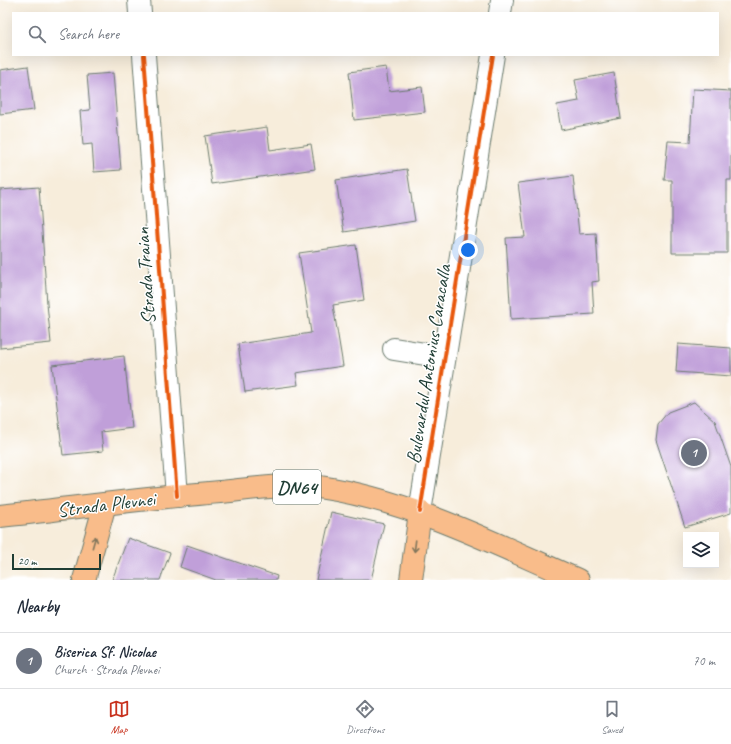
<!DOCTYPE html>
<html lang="en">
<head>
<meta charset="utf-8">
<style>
	body { margin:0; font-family:Caveat,sans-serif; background:#f2f2f3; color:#1f2937 }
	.controls { position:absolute; right:12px; bottom:12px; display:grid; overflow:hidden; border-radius:0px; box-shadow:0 4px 16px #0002 }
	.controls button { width:36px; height:36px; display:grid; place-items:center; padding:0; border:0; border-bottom:1px solid #e0e1e3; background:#fff; color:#1f2937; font:20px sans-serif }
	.scale { position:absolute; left:12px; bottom:10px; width:89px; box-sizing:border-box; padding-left:4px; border:2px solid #1f3d34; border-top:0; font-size:11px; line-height:14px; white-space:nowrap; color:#1f3d34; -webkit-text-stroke:3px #fff; paint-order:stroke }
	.you { position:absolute; left:468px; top:250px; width:14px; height:14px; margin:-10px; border:3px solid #fff; border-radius:50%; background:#1a73e8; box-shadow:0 0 0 6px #1a73e833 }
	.badge { display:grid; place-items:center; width:26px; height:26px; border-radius:50%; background:#c8321e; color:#fff; font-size:13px; font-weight:700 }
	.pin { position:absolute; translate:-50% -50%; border:2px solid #fff; box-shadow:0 1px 4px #0006 }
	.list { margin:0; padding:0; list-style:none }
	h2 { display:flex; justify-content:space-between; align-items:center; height:52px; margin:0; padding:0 16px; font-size:17px }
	h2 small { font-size:13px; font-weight:400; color:#747a83 }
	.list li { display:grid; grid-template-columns:26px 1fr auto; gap:12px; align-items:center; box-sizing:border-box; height:56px; padding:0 16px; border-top:1px solid #e0e1e3 }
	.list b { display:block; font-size:15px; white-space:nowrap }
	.list p { margin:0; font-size:13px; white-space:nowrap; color:#747a83 }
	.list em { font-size:13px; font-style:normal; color:#747a83 }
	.icon { flex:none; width:22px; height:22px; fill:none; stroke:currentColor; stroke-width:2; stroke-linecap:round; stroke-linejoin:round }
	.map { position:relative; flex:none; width:731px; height:580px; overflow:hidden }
	.search { position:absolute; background:#fff; box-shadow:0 4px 16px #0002; left:12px; right:12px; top:12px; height:44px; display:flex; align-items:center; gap:10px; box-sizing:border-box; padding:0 14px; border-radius:0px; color:#747a83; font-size:15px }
	.sheet { height:108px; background:#fff }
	nav { display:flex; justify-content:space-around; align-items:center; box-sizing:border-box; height:56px; border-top:1px solid #e0e1e3; background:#fff; font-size:11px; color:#747a83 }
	nav a { display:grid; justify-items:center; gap:2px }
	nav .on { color:#c8321e }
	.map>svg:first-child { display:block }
	.building { fill:#c09fd9 }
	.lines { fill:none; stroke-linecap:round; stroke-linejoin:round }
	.minor-casing { stroke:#6b7b6e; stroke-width:24 }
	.major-casing { stroke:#6b7b6e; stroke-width:24 }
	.minor { stroke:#fff; stroke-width:22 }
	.major { stroke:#f9bc8a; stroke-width:22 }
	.cycleway-casing { stroke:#fff; stroke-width:6 }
	.cycleway { stroke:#e8590c; stroke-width:4 }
	.oneway { stroke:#81765b }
	.labels { text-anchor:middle; stroke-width:3; stroke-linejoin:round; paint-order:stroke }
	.shield { fill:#fff; stroke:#627771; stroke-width:1 }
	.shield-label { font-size:19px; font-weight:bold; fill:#1f3d34 }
	.street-label { font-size:20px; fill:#1f3d34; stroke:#fff }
</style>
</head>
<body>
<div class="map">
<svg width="731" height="580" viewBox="0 0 731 580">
	<rect width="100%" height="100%" fill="#fff"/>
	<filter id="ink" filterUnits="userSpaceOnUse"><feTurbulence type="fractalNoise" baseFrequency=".025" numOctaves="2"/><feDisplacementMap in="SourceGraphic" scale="8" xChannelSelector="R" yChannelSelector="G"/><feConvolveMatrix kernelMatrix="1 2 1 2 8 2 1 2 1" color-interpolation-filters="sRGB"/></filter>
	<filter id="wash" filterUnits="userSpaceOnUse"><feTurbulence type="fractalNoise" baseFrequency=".012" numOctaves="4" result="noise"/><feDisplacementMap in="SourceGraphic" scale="16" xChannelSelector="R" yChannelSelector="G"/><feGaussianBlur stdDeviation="0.9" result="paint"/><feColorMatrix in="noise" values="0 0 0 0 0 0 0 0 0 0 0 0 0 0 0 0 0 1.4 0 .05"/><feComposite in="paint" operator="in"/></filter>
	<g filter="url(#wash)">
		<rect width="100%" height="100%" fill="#f7eddb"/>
		<g id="blocks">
			<g class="building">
				<polygon points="28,66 34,110 0,114 0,70"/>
				<polygon points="386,67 389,91 422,87 425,112 354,120 349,72"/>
				<polygon points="113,73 121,170 94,172 92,144 83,145 80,111 90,110 87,75"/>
				<polygon points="614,73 621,118 561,130 557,105 579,101 575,80"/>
				<polygon points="693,89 731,91 731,180 727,180 727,253 672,253 672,180 664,180 668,141 690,142"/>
				<polygon points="267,127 270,150 311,144 315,169 212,184 205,136"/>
				<polygon points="407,169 415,221 344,232 336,180"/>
				<polygon points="573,176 579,234 596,233 599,281 592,282 594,314 511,319 506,238 525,237 518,183"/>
				<polygon points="39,187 47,304 51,343 0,348 0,190"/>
				<polygon points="356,245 364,300 333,305 343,366 296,373 298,385 245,392 238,344 311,333 299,253"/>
				<polygon points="678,344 731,348 731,376 676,372"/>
				<polygon points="124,356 132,428 101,432 103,451 63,455 52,365"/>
				<polygon points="694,402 715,421 731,467 731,513 685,527 656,440 658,424 668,412"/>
				<polygon points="331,512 384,524 371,580 316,580"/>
				<polygon points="128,538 170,553 160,580 112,580"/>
				<polygon points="187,545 277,576 276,580 216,580 180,567"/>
			</g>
		</g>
	</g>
	<g filter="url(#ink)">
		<use href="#blocks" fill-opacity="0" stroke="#6b7b6e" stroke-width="1"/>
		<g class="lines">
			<defs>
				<g id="minor">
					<polyline points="139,0 140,13"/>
					<polyline points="500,13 502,0"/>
					<polyline points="144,55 177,496"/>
					<polyline points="394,349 444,357"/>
					<polyline points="420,512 493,55"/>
				</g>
				<g id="major">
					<path d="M0,516C73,508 146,498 220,492C251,489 289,483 319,487C410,500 495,544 578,580"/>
					<polyline points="84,580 105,504"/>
					<polyline points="411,580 420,512"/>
				</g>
			</defs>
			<use href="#minor" class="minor-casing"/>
			<use href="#major" class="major-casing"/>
			<use href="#minor" class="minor"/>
			<use href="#major" class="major"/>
			<defs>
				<g id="cycleway">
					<polyline points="144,55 177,496"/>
					<polyline points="420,512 493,55"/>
				</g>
			</defs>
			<use href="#cycleway" class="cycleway-casing"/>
			<use href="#cycleway" class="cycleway"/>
		</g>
		<defs><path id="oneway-shaft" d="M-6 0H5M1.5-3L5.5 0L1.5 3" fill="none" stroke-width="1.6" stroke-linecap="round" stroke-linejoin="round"/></defs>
		<g class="oneway">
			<use href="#oneway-shaft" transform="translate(94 542) rotate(-74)"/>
			<use href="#oneway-shaft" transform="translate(415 546) rotate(97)"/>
		</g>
	</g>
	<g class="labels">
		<rect class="shield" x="273" y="470" width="48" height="34" rx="3"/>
		<g class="shield-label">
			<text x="297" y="494">DN64</text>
		</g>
		<g class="street-label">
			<text transform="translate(145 276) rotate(-94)" y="7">Strada Traian</text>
			<text transform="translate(428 364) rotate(-81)" y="7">Bulevardul Antonius Caracalla</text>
			<text transform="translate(106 504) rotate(-7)" y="7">Strada Plevnei</text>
		</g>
	</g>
</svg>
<div class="controls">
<button><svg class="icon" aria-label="layers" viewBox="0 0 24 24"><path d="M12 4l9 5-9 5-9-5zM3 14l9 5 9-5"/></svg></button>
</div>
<div class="scale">20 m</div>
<div class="you"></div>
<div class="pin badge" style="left:694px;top:453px;background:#6b7280">1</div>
<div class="search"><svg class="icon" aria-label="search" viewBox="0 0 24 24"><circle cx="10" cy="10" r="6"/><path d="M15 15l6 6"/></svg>Search here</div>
</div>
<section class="sheet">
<h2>Nearby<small></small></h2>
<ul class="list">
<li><span class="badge" style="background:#6b7280">1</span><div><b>Biserica Sf. Nicolae</b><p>Church · Strada Plevnei</p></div><em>70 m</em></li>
</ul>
</section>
<nav>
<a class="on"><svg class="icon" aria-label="map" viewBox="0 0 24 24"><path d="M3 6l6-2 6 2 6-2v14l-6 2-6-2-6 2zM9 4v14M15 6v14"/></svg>Map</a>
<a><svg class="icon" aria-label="directions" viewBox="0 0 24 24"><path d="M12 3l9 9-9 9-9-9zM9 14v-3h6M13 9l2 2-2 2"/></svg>Directions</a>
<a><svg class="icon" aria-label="saved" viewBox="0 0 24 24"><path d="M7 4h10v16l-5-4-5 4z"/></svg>Saved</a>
</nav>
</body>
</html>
